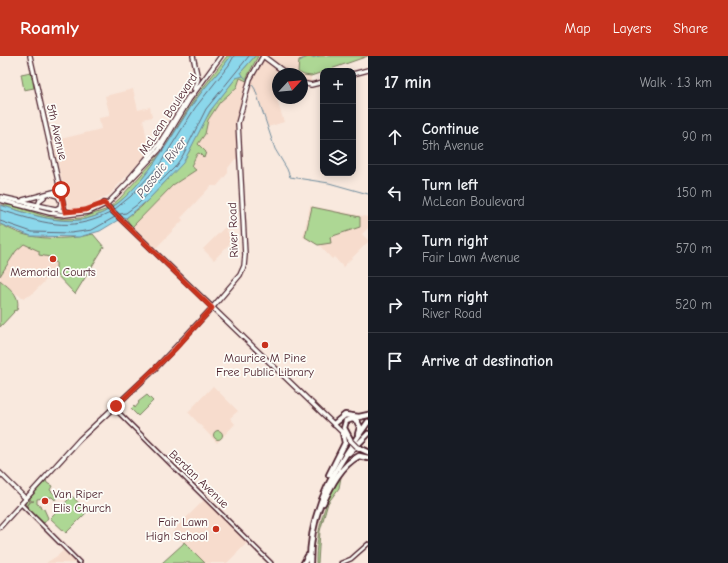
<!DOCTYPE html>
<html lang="en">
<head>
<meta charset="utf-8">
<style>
	body { margin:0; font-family:"Comic Neue",sans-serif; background:#20242c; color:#f1f3f6 }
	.controls { position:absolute; right:12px; top:12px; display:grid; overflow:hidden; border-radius:8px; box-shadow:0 2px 10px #0003 }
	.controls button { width:36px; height:36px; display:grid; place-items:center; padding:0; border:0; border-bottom:1px solid #363941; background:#171b24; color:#f1f3f6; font:20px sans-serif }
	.compass { position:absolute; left:272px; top:12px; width:36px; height:36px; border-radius:50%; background:#171b24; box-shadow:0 2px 10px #0003; rotate:64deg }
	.stop { position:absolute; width:12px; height:12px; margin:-9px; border:3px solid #c8321e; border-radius:50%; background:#fff }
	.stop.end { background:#c8321e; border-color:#fff; box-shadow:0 1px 4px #0008 }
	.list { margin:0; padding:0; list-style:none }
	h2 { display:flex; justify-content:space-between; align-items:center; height:52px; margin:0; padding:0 16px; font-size:17px }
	h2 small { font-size:13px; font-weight:400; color:#9ea1a6 }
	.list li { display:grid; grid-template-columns:26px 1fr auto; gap:12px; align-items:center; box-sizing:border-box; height:56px; padding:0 16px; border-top:1px solid #363941 }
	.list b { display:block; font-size:15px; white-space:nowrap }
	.list p { margin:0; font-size:13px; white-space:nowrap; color:#9ea1a6 }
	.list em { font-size:13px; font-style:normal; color:#9ea1a6 }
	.icon { flex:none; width:22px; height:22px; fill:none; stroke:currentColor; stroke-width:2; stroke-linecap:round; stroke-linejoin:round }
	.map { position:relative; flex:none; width:368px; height:507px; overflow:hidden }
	header { display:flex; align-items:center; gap:24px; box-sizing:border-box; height:56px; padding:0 20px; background:#c8321e; color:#fff }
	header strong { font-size:19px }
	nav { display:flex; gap:22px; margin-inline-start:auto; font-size:14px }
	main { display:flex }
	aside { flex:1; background:#171b24 }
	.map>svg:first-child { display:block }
	.built { fill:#f7dccd }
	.green { fill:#add794; stroke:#7c7b60 }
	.water { fill:#8bd7eb; stroke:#718d9e }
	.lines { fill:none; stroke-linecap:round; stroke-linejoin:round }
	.shore { stroke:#646978; stroke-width:1 }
	.stream { stroke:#718d9e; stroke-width:1 }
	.minor-casing { stroke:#4a1f2b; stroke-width:5.5 }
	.major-casing { stroke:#4a1f2b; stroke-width:6 }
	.highway-casing { stroke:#4a1f2b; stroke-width:8 }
	.minor { stroke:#fdfcf7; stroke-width:2.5 }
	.major { stroke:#fdfcf7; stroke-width:3.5 }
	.highway { stroke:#fdfcf7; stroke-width:4.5 }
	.major-bridge-casing { stroke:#4a1f2b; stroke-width:6; stroke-linecap:butt }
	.major-bridge { stroke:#fdfcf7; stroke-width:3.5 }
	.route { stroke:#c8321e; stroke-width:5 }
	.poi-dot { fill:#c8321e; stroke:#fdfcf7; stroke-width:1.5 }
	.labels { text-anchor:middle; stroke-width:3.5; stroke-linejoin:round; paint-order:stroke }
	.street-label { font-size:12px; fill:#4a1f2b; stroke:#fdfcf7 }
	.poi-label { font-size:12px; fill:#4a1f2b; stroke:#fdfcf7 }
	.water-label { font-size:13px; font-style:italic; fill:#5e5665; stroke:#fdfcf7 }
</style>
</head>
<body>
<header>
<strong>Roamly</strong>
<nav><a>Map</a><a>Layers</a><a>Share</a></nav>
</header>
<main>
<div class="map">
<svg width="368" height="507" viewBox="0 0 368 507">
	<rect width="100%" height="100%" fill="#f9e9de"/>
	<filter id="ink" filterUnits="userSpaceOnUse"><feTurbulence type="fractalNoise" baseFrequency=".025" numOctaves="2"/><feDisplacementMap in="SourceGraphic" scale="8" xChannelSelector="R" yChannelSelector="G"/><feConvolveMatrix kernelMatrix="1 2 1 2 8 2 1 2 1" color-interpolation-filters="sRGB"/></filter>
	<g filter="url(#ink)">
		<g class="built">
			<polygon points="263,0 312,0 307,2 298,16 302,18 278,18 278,40 276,41 284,66 268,71 258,43 252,32 250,23"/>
			<polygon points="302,18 311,20 311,29 302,32"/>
			<polygon points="240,22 249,26 240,57 240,104 235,103 228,112 228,117 217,130 211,130 181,162 183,164 153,195 130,173 173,129 196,114 191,110 197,98 199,97 204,101 206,96 198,88 205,78 208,64 220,46 237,31"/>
			<polygon points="133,33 138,54 150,51 152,61 143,63 149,95 109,139 88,150 68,153 55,94 63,92 61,83 101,73 99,62 110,60 105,40"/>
			<polygon points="310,150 368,161 368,172 362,178 368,184 368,186 343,211 334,201 332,203 320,190 303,181"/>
			<polygon points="229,167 231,168 226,175 232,179 231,181 233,184 214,204 203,193"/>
			<polygon points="24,187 56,201 56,217 54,216 31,239 24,242 16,238 0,224 0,220 16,195"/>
			<polygon points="213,330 238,355 230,362 235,368 217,387 188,356"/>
			<polygon points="206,442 249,485 227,507 205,507 172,476"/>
			<polygon points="65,493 80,507 46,507 57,500"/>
		</g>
		<g class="green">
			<path d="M227,0H231C220,16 206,29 195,45C169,82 135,153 86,163C56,169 28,157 0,149H11L45,160L65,163L81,162L108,153L120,142L162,96L193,45Z"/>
			<polygon points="255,0 258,0 247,21 249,26 240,22 237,31 220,46 208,64 205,78 198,88 206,96 204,102 199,97 197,98 191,110 196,114 173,129 132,171 126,162 141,151 167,124 189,96 198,75 215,48 236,22 241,19 241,16"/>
			<polygon points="312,0 368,0 311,20 304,19 298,16 299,4"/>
			<polygon points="31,16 34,32 24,34 21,18"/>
			<polygon points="312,151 360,161 360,171 330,181 331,187 318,189 305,181"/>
			<path d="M0,168C8,172 17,177 26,179C46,184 73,183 93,178L104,191L75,238L54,216H56V206H52L50,201L39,199V195L24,188L16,195L0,220Z"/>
			<path d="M0,224C10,233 21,239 17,254L13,255L14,256L0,271Z"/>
			<polygon points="147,339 153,345 138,360 131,353 134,350 135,352 139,347 138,346"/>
			<circle cx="218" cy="379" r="4.5"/>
			<path d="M342,416L339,432L328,447L320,475L318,507H316C316,476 325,442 342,416Z"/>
			<polygon points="46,424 47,427 52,430 50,434 57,441 55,444 52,441 37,443 37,448 40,449 41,452 44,453 48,462 44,467 27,451 30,446 27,450 25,447 29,443 30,446 34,445 31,445 30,442"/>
			<polygon points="72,440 87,456 66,477 50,462"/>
			<polygon points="184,486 205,507 162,507 183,488"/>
		</g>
		<path class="water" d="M231,0H255L241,16L243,20L236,22L210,55L183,107L148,144L126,162L123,161L100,175L79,181L31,180L0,168V149C28,157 56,169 86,163C135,153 169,82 195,45C206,29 220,16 231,0Z"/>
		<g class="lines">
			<g class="shore">
				<polygon points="179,88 182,88 172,107 169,107 168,105"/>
				<polyline points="115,153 131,140 160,108 195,52 229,9 234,0"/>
				<path d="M0,154C42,166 68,178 110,157"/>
				<polyline points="120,158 126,157 138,148 175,111 183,99 206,53 249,0"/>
				<polyline points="0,165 32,176 71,177 92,174 115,161"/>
			</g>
			<g class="stream">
				<polyline points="329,0 330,0"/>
				<polyline points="300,5 307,0 312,2 319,0"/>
				<polyline points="243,20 249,25"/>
				<polyline points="251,27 255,33 275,93 287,113 290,121 329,127 368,138"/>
			</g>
			<defs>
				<g id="minor">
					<polyline points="114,352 271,507"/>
					<polyline points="21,448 80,507"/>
					<polyline points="341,507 351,503 368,488"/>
				</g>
				<g id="major">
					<polyline points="30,0 65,156"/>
					<polyline points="193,0 198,23 194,33"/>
					<polyline points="263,0 287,18"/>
					<polyline points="353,18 368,14"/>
					<polyline points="302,27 311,29 323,26"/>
					<polyline points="130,122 159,88 189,40"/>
					<polyline points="51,138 58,140 61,146 60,151 54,154"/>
					<polyline points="1,141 69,156"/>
					<polyline points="0,144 50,157 65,159 89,156 108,147 159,94 189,44 221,0"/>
					<polyline points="23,144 61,134"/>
					<polyline points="104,147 345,379"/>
					<polyline points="37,152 40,144 44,141"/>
					<polyline points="0,417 26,443"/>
					<polyline points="0,471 80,383 153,315 212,252 240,219 244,210 245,199 238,67 250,23 263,0"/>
				</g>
				<g id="highway">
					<polyline points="334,368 345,359 359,361 368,359"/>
					<polyline points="351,385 344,372 346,365 352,363 357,365 360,371 358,378"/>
					<polyline points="357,391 368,396"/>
					<polyline points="349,397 368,378"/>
					<polyline points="329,419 345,387 343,377"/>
					<path d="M323,447C331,430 341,409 359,400L368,402"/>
					<polyline points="304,507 308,500"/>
					<path d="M310,507C310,449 336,411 368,366"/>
				</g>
			</defs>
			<use href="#minor" class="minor-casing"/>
			<use href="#major" class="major-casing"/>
			<use href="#highway" class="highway-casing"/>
			<use href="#minor" class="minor"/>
			<use href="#major" class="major"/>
			<use href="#highway" class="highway"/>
			<defs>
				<polyline id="major-bridge" points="351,385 357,391"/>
			</defs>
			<use href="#major-bridge" class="major-bridge-casing"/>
			<use href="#major-bridge" class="major-bridge"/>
		</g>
	</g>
	<g class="lines" filter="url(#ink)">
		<polyline class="route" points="61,134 65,156 85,154 104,147 212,252 175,293 116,350"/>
	</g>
	<g class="poi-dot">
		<circle cx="53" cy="203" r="4"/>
		<circle cx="265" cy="289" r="4"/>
		<circle cx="45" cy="445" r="4"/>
		<circle cx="216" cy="473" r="4"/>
	</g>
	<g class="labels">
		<g class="street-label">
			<text transform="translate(168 58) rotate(-56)" y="4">McLean Boulevard</text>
			<text transform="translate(57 76) rotate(77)" y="4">5th Avenue</text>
			<text transform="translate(233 174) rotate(-92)" y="4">River Road</text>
			<text transform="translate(199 423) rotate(44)" y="4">Berdan Avenue</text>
		</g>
		<g class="poi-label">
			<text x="53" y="220">Memorial Courts</text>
			<text x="265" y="306">Maurice M Pine<tspan x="265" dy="14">Free Public Library</tspan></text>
			<text x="53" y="442" text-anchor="start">Van Riper<tspan x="53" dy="14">Elis Church</tspan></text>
			<text x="208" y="470" text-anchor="end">Fair Lawn<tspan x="208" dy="14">High School</tspan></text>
		</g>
		<g class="water-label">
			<text transform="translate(161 111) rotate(-52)" y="5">Passaic River</text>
		</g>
	</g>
</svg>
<div class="controls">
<button>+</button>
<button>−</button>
<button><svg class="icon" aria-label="layers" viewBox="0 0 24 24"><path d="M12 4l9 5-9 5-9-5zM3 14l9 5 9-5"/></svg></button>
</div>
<svg class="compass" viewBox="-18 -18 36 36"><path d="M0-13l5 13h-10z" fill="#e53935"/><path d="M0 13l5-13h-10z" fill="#9ea1a6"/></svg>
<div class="stop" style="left:61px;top:134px"></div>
<div class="stop end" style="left:116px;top:350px"></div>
</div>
<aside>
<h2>17 min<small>Walk · 1.3 km</small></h2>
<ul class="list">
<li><svg class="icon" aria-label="ahead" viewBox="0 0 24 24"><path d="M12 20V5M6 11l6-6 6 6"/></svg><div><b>Continue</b><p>5th Avenue</p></div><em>90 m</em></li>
<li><svg class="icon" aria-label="left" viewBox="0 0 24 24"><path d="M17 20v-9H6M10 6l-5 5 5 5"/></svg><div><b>Turn left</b><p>McLean Boulevard</p></div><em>150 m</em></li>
<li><svg class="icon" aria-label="right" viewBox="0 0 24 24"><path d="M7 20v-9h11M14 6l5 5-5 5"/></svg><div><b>Turn right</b><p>Fair Lawn Avenue</p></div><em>570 m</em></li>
<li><svg class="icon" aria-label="right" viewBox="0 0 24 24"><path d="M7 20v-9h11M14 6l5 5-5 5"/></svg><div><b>Turn right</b><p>River Road</p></div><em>520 m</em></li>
<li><svg class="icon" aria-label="arrive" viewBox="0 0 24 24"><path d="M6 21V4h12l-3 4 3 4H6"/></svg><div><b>Arrive at destination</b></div></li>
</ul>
</aside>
</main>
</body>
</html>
